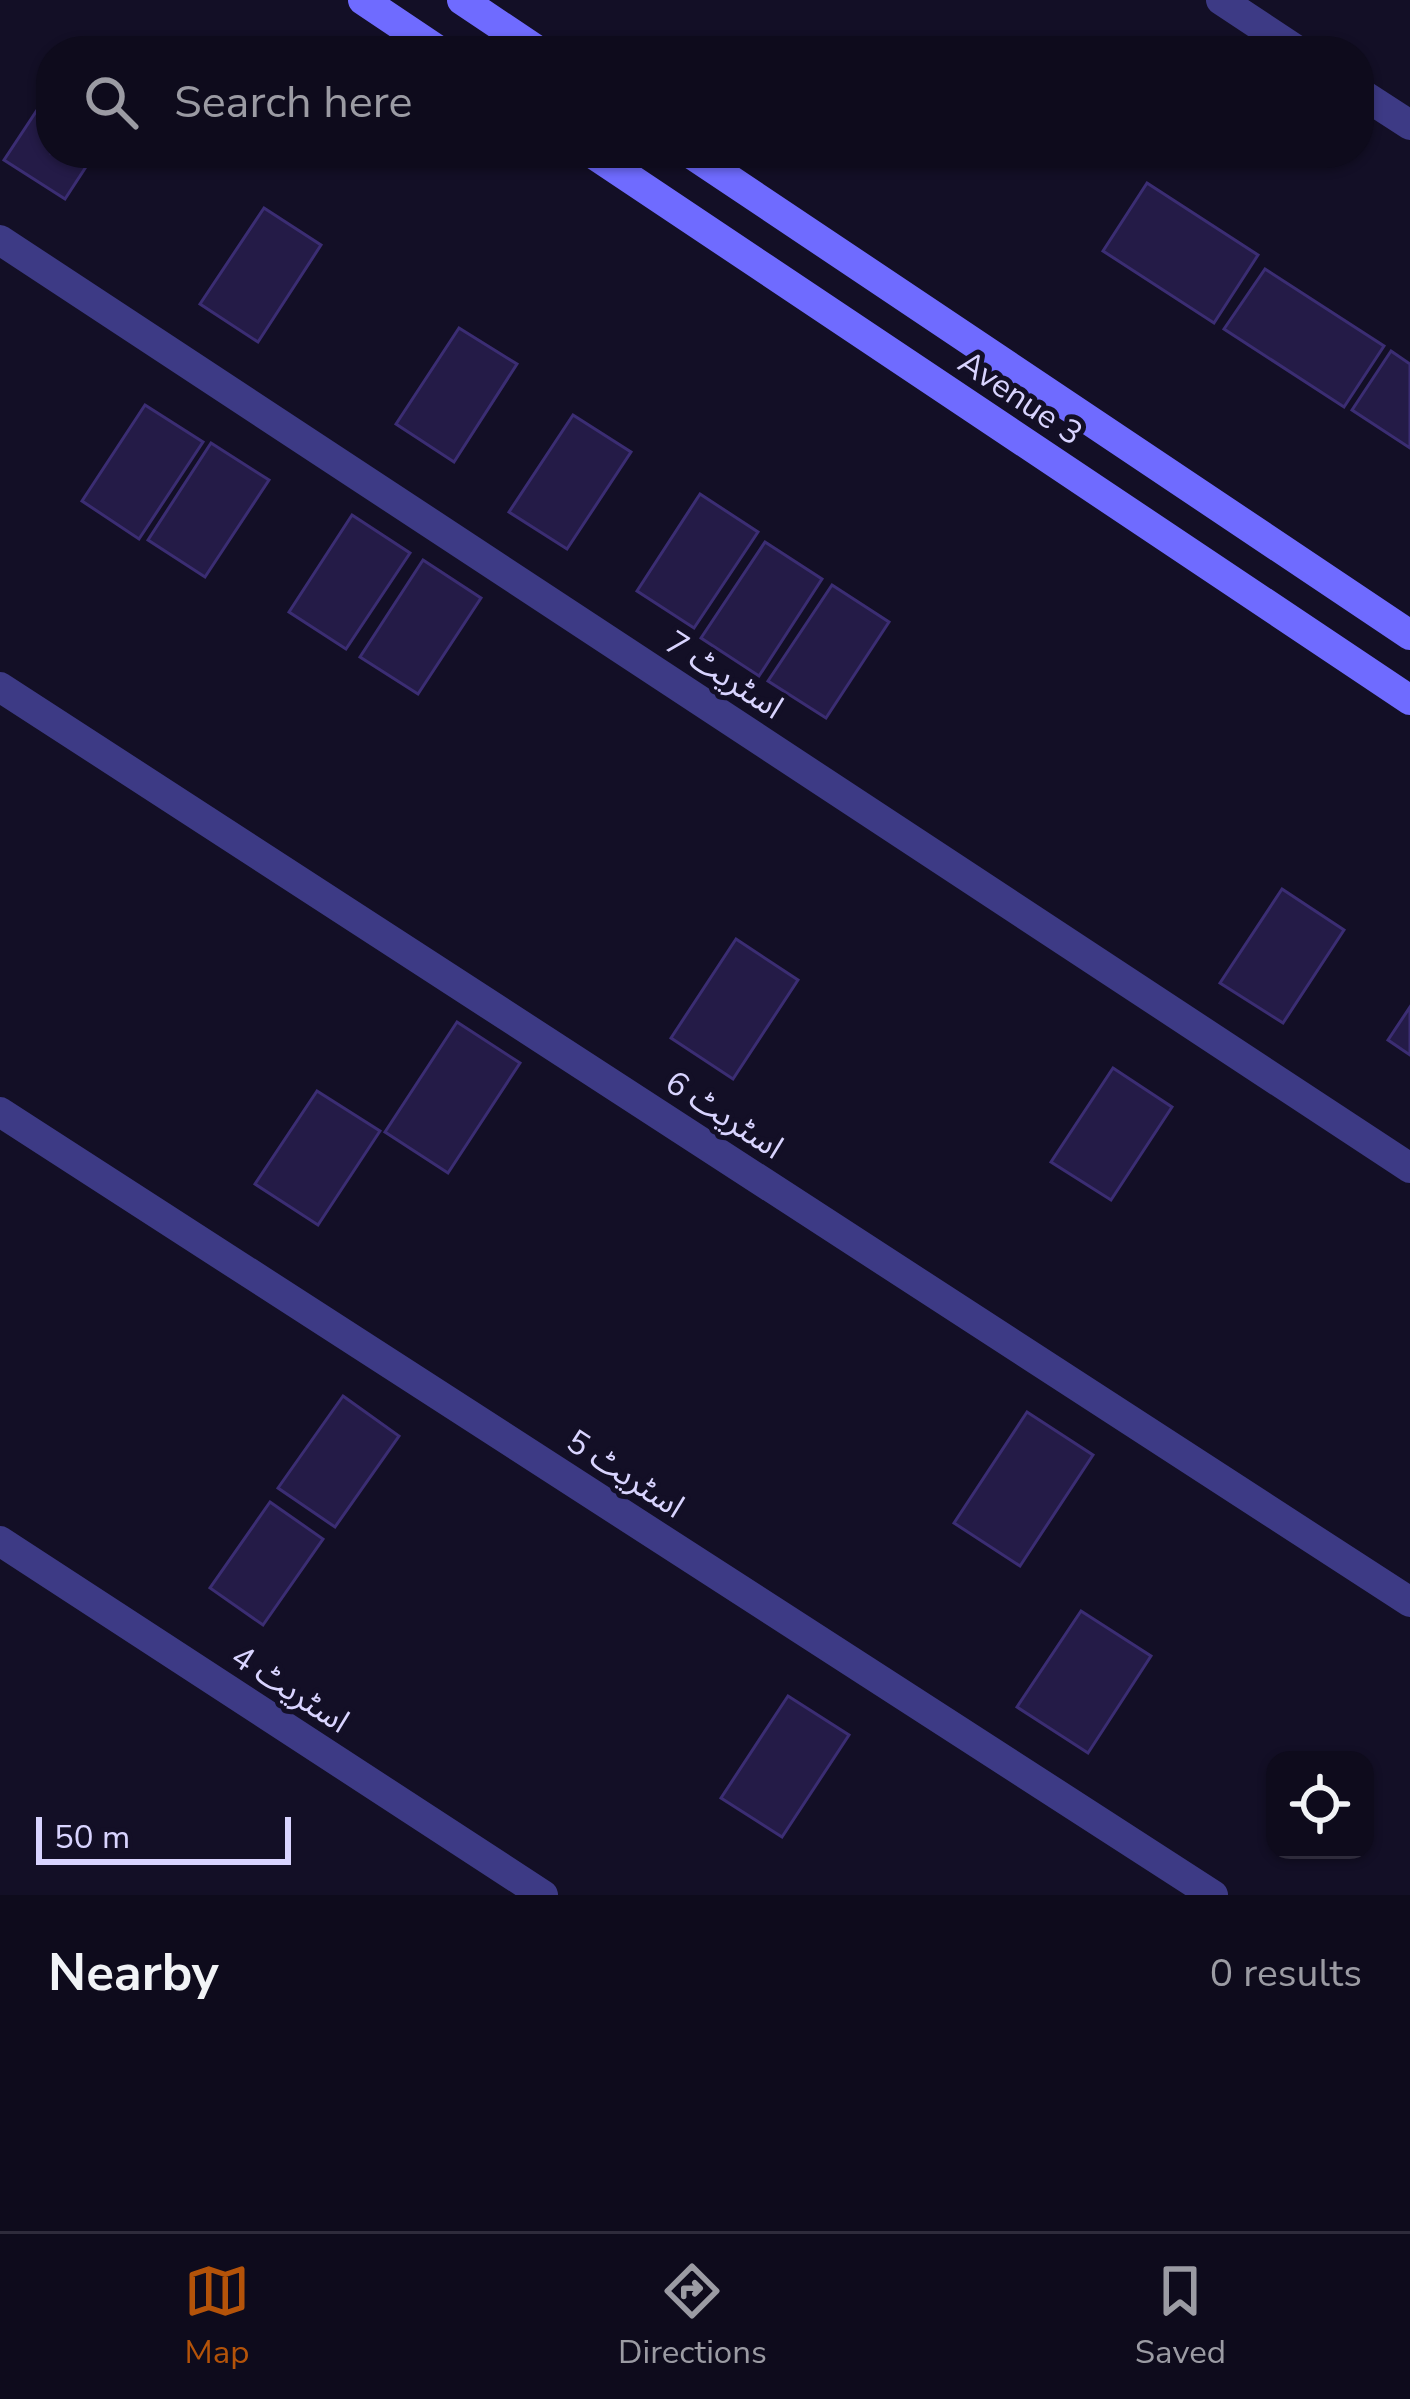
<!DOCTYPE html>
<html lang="en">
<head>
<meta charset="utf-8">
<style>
	body { margin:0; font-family:"Nunito Sans","Noto Sans Arabic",sans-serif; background:#1c1929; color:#f1f3f6 }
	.controls { position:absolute; right:36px; bottom:36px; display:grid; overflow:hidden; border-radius:24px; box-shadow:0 3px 9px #0004 }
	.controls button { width:108px; height:108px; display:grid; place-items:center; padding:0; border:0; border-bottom:3px solid #2e2b3b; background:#0e0b1c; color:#f1f3f6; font:60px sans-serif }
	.scale { position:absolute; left:36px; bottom:30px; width:255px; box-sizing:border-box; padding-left:12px; border:6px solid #d9d4ff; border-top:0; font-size:33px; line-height:42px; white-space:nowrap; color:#d9d4ff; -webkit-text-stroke:9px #130f26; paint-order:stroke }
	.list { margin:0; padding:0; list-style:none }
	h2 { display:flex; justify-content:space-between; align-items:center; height:156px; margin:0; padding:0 48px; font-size:51px }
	h2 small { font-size:39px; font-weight:400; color:#9b9ba3 }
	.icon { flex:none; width:66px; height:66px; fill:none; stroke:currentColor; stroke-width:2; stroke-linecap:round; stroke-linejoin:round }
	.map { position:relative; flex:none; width:1410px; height:1895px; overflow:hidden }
	.search { position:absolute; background:#0e0b1c; box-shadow:0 3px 9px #0004; left:36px; right:36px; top:36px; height:132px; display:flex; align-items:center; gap:30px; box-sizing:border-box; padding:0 42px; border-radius:48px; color:#9b9ba3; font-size:45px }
	.sheet { height:336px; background:#0e0b1c }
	nav { display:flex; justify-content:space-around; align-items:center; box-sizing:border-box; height:168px; border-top:3px solid #2e2b3b; background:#0e0b1c; font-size:33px; color:#9b9ba3 }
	nav a { display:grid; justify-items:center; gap:6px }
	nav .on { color:#b45309 }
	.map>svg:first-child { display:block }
	.building { fill:#241b47; stroke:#3b2d73; stroke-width:3 }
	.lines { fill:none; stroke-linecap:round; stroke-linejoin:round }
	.street { stroke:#3d3a85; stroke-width:30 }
	.secondary { stroke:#6f6bff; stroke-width:30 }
	.labels { text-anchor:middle; stroke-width:10; stroke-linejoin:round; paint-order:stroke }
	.street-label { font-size:33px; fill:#d9d4ff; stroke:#130f26 }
</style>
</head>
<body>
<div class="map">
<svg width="1410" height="1895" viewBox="0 0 1410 1895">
	<rect width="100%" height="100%" fill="#130f26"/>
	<g class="building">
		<polygon points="51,89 51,153 95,153 65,199 4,160"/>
		<polygon points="1147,183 1258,255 1214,323 1103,251"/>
		<polygon points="264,208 321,245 258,342 200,304"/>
		<polygon points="1265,269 1384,346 1344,407 1224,329"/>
		<polygon points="459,328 517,364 454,462 396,424"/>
		<polygon points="1391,351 1410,364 1410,448 1352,410"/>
		<polygon points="145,405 203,442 139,539 82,501"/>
		<polygon points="573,415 631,452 567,549 509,512"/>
		<polygon points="211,443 269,480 205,577 148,540"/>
		<polygon points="700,494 758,532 694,628 637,591"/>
		<polygon points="352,515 410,553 346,649 289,612"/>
		<polygon points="765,542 822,579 759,676 701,638"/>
		<polygon points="423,560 481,598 418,694 360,657"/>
		<polygon points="832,585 889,622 826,718 768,681"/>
		<polygon points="1282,889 1344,930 1283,1023 1220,983"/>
		<polygon points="736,939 798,980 733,1079 671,1038"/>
		<polygon points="1410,1007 1410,1055 1388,1040"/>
		<polygon points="457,1022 520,1063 448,1173 385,1132"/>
		<polygon points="1113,1068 1172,1107 1111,1200 1051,1162"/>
		<polygon points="317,1091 380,1131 318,1225 255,1184"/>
		<polygon points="343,1396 399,1436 335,1527 278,1488"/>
		<polygon points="1027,1412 1093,1455 1020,1566 954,1523"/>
		<polygon points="270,1502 323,1539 263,1625 210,1588"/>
		<polygon points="1081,1611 1151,1656 1088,1753 1017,1707"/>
		<polygon points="788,1696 849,1735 782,1837 721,1798"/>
	</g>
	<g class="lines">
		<g class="street">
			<polyline points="1221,0 1298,51"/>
			<polyline points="1359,92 1410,125"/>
			<polyline points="0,240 1410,1168"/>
			<polyline points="0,687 1410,1602"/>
			<polyline points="0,1112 1213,1895"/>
			<polyline points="0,1541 543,1895"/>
		</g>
		<g class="secondary">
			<polyline points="363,0 439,51"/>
			<polyline points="462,0 538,51"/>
			<polyline points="592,153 1410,700"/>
			<polyline points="690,153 1410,635"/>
		</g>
	</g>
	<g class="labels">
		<g class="street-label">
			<text transform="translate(1021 397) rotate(34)" y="12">Avenue 3</text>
			<text transform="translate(725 674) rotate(33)" y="12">اسٹریٹ 7</text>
			<text transform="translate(725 1114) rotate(33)" y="12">اسٹریٹ 6</text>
			<text transform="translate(626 1473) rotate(33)" y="12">اسٹریٹ 5</text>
			<text transform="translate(291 1688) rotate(33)" y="12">اسٹریٹ 4</text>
		</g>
	</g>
</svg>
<div class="controls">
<button><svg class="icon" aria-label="locate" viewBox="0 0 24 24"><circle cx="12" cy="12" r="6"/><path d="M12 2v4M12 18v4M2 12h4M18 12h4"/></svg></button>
</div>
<div class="scale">50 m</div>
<div class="search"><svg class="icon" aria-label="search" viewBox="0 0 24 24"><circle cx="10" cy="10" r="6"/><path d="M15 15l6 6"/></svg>Search here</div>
</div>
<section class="sheet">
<h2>Nearby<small>0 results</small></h2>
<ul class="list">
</ul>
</section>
<nav>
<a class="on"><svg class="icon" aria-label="map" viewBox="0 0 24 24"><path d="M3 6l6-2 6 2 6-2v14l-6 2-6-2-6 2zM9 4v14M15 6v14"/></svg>Map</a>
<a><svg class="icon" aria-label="directions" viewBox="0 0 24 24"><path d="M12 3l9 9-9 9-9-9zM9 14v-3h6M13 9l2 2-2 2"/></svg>Directions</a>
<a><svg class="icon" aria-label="saved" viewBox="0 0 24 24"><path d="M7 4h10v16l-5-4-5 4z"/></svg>Saved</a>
</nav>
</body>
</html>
